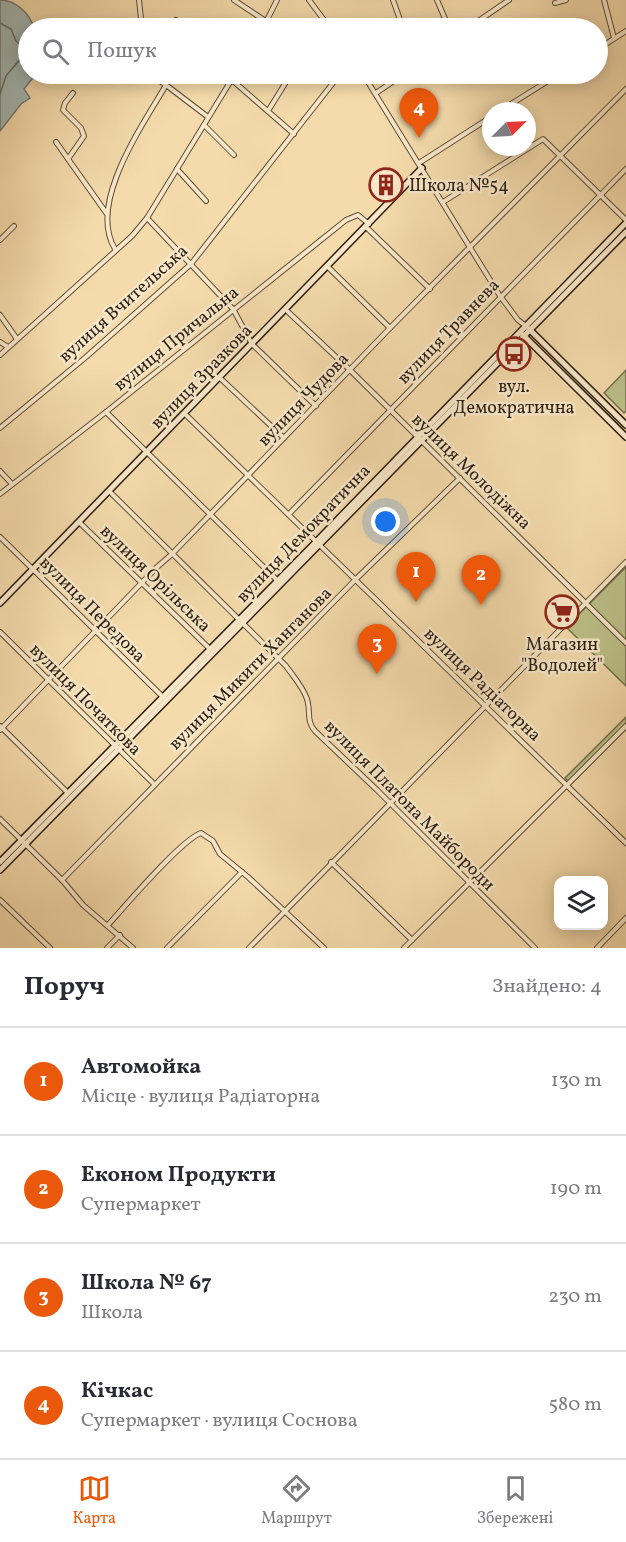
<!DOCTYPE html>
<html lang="uk">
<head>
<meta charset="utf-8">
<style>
	body { margin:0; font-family:Vollkorn,serif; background:#f2f2f3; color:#2b2b33 }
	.controls { position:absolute; right:18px; bottom:18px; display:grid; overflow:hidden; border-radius:12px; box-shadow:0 3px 15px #0003 }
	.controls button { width:54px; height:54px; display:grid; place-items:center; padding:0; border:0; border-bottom:2px solid #e1e1e2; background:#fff; color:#2b2b33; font:30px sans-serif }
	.compass { position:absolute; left:482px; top:102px; width:54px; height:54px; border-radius:50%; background:#fff; box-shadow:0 3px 15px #0003; rotate:66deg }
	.you { position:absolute; left:386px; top:522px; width:21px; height:21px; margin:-15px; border:4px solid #fff; border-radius:50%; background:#1a73e8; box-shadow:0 0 0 9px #1a73e833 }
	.badge { display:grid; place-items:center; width:39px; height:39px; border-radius:50%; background:#ea580c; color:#fff; font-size:20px; font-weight:700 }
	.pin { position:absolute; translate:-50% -50px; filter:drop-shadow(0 2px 3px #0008) }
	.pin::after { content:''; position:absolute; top:32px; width:21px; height:18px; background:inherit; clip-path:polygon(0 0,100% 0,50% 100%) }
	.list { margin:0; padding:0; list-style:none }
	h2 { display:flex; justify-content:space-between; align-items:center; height:78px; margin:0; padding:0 24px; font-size:26px }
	h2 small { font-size:20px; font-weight:400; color:#7c7c81 }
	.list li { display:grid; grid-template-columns:39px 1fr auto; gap:18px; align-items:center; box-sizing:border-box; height:108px; padding:0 24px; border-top:2px solid #e1e1e2 }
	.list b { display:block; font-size:22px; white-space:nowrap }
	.list p { margin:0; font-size:20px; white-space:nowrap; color:#7c7c81 }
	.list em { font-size:20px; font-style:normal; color:#7c7c81 }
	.icon { flex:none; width:33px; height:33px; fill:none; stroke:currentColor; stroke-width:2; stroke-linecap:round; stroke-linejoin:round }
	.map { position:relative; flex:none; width:626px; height:948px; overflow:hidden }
	.search { position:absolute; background:#fff; box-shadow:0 3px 15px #0003; left:18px; right:18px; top:18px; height:66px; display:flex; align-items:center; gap:15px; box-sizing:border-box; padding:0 21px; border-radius:33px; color:#7c7c81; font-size:22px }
	.sheet { height:510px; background:#fff }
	nav { display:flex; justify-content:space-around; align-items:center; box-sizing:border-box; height:84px; border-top:2px solid #e1e1e2; background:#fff; font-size:16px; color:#7c7c81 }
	nav a { display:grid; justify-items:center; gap:3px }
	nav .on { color:#ea580c }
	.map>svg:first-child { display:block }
	.green { fill:#bcc089; stroke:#746f4d; stroke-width:1.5 }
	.water { fill:#a3b8b6; stroke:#737a74; stroke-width:1.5 }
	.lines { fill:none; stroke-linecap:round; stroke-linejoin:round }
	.shore { stroke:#686b64; stroke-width:1.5 }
	.street-casing { stroke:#5e4d38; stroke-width:6 }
	.secondary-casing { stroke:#2c1e11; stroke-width:8 }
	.street { stroke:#f8e8c9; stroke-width:4 }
	.secondary { stroke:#f8e8c9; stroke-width:5 }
	.labels { text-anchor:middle; stroke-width:5; stroke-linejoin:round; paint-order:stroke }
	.poi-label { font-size:18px; fill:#2c1e11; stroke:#f8e8c9 }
	.street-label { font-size:18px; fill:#2c1e11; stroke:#f8e8c9 }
</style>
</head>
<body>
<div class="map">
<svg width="626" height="948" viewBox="0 0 626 948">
	<rect width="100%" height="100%" fill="#f5dbac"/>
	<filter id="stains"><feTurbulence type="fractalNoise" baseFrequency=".00333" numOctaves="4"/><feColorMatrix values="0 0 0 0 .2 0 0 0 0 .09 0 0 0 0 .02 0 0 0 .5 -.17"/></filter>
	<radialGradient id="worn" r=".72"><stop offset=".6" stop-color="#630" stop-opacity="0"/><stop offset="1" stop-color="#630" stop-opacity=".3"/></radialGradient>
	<g class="green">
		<polygon points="626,370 626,411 624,413 604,393"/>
		<polygon points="626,567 626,686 566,627"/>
		<polygon points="626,717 626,729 571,784 565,778"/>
	</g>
	<path class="water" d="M0,0C16,0 30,14 34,28H28V74H36L24,89L30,98L21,104L0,131Z"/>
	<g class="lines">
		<polyline class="shore" points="0,23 11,29 16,41 27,51 6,76 0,94"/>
		<defs>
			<g id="street">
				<polyline points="139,0 142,28"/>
				<polyline points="234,0 267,22"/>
				<polyline points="309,0 330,28"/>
				<polyline points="393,0 403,28"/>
				<polyline points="437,0 449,28"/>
				<polyline points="604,0 614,38"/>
				<polyline points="555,3 566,0"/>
				<polyline points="176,20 188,28"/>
				<polyline points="263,28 277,0"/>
				<polyline points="318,28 326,23"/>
				<polyline points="468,28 509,0"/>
				<polyline points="598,49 626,31"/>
				<polyline points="363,74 500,296 518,320 526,326"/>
				<polyline points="232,80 294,134"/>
				<polyline points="166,85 208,117"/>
				<polyline points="376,93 404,74"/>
				<polyline points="268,111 291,74"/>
				<polyline points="500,111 559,74"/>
				<polyline points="204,125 234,155"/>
				<polyline points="56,142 107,214"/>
				<polyline points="68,159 84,136 81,128 63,110 65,103 73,93"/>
				<polyline points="419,163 491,117"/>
				<polyline points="177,169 206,201"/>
				<polyline points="443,202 543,139 626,220"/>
				<polyline points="147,218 233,309 252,344 316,406"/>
				<polyline points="366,227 430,289"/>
				<polyline points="0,240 14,226"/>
				<path d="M115,249C87,203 143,125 166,85L149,74"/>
				<polyline points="327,266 390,328"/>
				<polyline points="286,310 350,370 626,643"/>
				<polyline points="0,315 17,339"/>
				<polyline points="0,342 8,347"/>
				<polyline points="0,355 132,236 147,218 235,74"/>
				<polyline points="220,378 284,438"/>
				<polyline points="106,412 279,582"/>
				<polyline points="185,414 626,843"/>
				<polyline points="0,428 86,357 191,264 340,74"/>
				<polyline points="0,471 12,484"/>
				<path d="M109,491L286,666C293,676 303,687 307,699C311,712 306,721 315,731L377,790L535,948"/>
				<polyline points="0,494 106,412 346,220 358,215 369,224"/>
				<polyline points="289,514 626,169"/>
				<polyline points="79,522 210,649"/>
				<polyline points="0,537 164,698"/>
				<polyline points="0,632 154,784"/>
				<polyline points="0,726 68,793"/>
				<polyline points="0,730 156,568 172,554 390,328 626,89"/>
				<polyline points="0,819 62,880 83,905 133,948"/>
				<polyline points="331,862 412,940"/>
				<polyline points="62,880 356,579 460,478"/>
				<polyline points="0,900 50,948"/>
				<path d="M108,925C125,906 181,840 201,833L213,841L220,854L248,877L324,948"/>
				<polyline points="107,948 120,935"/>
				<polyline points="167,948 242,872"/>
				<polyline points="249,948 626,562"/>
				<polyline points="404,948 626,726"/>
				<polyline points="597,948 626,918"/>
			</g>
			<g id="secondary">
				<polyline points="529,329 626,425"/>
				<polyline points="523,335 626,437"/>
				<polyline points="0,603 422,168"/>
				<polyline points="0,862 313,545 626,223"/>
				<polyline points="0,870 626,232"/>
			</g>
		</defs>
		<use href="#street" class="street-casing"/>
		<use href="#secondary" class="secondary-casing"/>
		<use href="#street" class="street"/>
		<use href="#secondary" class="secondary"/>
	</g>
	<defs>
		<symbol id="building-ring" viewBox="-11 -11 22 22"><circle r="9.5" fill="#f8e8c9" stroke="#8f2418" stroke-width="1.5"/><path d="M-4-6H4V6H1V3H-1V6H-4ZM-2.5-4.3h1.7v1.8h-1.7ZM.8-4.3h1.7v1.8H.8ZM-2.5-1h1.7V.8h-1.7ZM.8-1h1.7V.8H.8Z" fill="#8f2418"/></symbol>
		<symbol id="bus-ring" viewBox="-11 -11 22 22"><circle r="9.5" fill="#f8e8c9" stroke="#8f2418" stroke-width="1.5"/><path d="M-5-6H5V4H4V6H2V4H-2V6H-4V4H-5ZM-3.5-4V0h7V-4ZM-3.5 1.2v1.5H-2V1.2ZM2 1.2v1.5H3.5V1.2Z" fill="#8f2418"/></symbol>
		<symbol id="supermarket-ring" viewBox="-11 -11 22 22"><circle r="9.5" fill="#f8e8c9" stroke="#8f2418" stroke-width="1.5"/><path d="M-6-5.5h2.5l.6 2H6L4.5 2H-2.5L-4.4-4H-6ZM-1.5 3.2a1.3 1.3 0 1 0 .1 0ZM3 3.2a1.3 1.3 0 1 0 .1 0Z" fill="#8f2418"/></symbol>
	</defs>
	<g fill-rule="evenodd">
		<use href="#building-ring" x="367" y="166" width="38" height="38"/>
		<use href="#bus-ring" x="495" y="335" width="38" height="38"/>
		<use href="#supermarket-ring" x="543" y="593" width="38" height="38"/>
	</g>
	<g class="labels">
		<g class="poi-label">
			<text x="409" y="191" text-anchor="start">Школа №54</text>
			<text x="514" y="392">вул.<tspan x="514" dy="21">Демократична</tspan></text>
			<text x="562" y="650">Магазин<tspan x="562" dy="21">"Водолей"</tspan></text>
		</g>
		<g class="street-label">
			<text transform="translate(123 303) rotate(-42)" y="6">вулиця Вчительська</text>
			<text transform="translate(448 331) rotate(-46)" y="6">вулиця Травнева</text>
			<text transform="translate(176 338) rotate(-39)" y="6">вулиця Причальна</text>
			<text transform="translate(201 376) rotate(-46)" y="6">вулиця Зразкова</text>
			<text transform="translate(303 399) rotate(-46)" y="6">вулиця Чудова</text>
			<text transform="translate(472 471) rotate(44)" y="6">вулиця Молодіжна</text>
			<text transform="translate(303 533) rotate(-46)" y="6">вулиця Демократична</text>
			<text transform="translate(156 578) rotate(44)" y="6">вулиця Орільська</text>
			<text transform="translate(93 609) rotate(45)" y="6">вулиця Передова</text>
			<text transform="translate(250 668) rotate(-45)" y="6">вулиця Микити Ханганова</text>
			<text transform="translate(483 684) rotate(44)" y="6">вулиця Радіаторна</text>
			<text transform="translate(86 699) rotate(45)" y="6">вулиця Початкова</text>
			<text transform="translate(410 805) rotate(45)" y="6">вулиця Платона Майбороди</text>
		</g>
	</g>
	<rect width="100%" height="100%" filter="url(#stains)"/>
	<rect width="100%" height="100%" fill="url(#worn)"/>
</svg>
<div class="controls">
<button><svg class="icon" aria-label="layers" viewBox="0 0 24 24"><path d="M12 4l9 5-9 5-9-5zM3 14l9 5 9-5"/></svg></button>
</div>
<svg class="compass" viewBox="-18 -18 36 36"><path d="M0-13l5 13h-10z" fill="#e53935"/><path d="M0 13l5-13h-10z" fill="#7c7c81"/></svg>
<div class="you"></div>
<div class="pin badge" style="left:416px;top:602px">1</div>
<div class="pin badge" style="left:481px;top:605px">2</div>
<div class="pin badge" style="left:377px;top:674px">3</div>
<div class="pin badge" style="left:419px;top:138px">4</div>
<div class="search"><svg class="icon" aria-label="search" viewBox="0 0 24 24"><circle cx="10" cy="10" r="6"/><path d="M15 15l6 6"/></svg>Пошук</div>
</div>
<section class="sheet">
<h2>Поруч<small>Знайдено: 4</small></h2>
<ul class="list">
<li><span class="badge">1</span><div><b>Автомойка</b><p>Місце · вулиця Радіаторна</p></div><em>130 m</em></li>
<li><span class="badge">2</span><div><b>Економ Продукти</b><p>Супермаркет</p></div><em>190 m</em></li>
<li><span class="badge">3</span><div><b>Школа № 67</b><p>Школа</p></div><em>230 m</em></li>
<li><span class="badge">4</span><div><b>Кічкас</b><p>Супермаркет · вулиця Соснова</p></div><em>580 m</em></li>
</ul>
</section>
<nav>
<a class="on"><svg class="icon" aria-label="map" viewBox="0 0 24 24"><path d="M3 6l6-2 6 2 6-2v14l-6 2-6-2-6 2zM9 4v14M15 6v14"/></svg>Карта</a>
<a><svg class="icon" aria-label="directions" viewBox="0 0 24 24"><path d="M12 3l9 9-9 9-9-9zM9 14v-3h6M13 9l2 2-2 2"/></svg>Маршрут</a>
<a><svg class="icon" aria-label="saved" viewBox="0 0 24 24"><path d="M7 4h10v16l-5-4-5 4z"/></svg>Збережені</a>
</nav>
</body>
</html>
